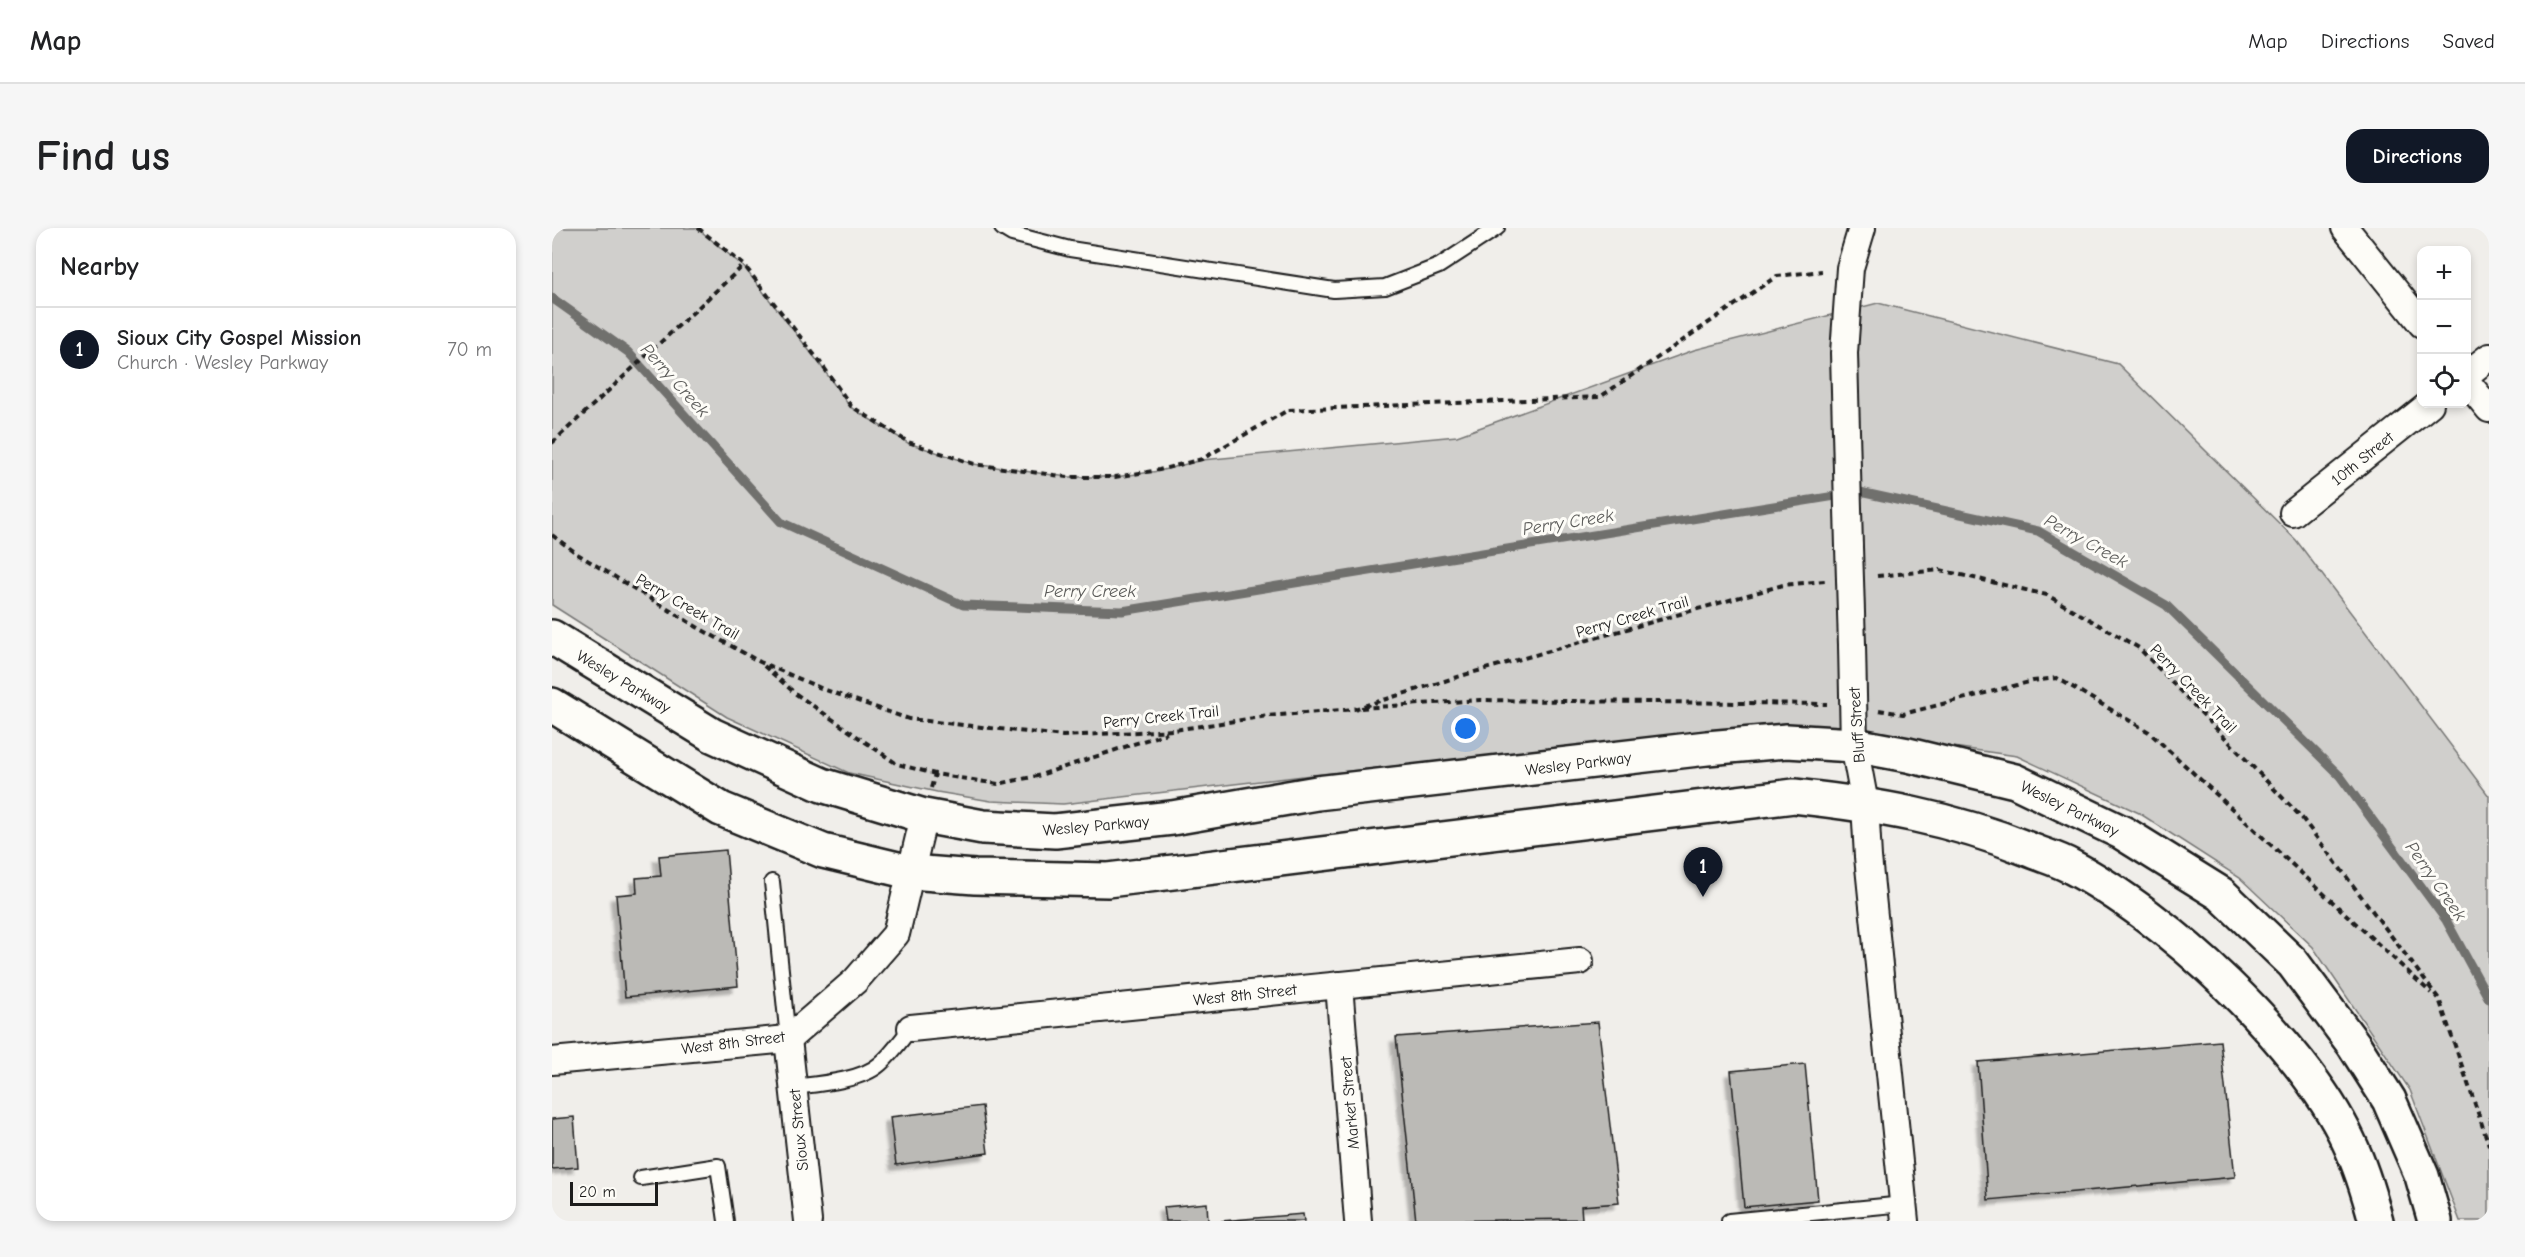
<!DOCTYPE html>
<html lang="en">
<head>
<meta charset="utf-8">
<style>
	body { margin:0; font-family:"Comic Neue",sans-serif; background:#f6f6f6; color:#202124 }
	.controls { position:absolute; right:18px; top:18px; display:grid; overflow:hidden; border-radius:12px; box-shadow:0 3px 9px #0003 }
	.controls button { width:54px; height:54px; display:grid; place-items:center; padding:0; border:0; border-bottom:2px solid #e0e0e0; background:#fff; color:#202124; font:30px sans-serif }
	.scale { position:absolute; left:18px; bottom:15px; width:88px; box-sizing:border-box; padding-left:6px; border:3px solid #1c1c1c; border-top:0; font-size:16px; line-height:21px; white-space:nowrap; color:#1c1c1c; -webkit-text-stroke:4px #fdfcf7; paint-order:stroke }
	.you { position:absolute; left:914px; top:501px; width:21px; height:21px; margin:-15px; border:4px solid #fff; border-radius:50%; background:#1a73e8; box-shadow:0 0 0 9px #1a73e833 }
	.badge { display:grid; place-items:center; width:39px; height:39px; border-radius:50%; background:#111827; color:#fff; font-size:20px; font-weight:700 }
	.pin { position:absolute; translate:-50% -50px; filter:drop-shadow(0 2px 3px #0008) }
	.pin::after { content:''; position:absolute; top:32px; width:21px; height:18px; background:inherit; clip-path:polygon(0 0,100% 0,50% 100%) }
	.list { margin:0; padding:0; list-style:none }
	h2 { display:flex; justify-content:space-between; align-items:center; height:78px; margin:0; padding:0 24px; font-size:26px }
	h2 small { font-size:20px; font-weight:400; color:#757577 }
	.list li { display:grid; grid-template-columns:39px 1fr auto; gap:18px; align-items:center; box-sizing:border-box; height:84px; padding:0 24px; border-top:2px solid #e0e0e0 }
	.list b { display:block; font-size:22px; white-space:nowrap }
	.list p { margin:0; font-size:20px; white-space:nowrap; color:#757577 }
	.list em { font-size:20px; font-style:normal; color:#757577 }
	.icon { flex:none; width:33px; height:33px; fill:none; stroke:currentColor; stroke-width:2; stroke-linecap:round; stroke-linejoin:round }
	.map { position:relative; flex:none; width:1937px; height:993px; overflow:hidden; border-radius:18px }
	header { display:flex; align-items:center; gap:36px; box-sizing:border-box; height:84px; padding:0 30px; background:#fff; border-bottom:2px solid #e0e0e0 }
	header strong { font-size:28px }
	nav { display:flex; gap:33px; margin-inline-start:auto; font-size:21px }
	.intro { display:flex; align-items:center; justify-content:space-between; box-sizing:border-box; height:144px; padding:0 36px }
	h1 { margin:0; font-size:42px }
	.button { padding:15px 27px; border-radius:18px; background:#111827; color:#fff; font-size:21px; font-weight:700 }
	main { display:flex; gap:36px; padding:0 36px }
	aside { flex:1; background:#fff; border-radius:18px; box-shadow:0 3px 9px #0003 }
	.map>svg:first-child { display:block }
	.green { fill:#d0cfcc; stroke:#767674; stroke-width:1.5 }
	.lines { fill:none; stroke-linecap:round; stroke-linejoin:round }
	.stream { stroke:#706f6d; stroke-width:9 }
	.building { fill:#bbbab6; stroke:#1c1c1c; stroke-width:1.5; filter:url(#shadow) }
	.lane-casing { stroke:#1c1c1c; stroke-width:18 }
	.street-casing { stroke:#1c1c1c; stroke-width:30 }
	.primary-casing { stroke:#1c1c1c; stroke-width:38 }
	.path { stroke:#1c1c1c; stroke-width:4; stroke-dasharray:6 4.5; stroke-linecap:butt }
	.lane { stroke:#fdfcf7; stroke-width:14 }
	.street { stroke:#fdfcf7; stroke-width:26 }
	.primary { stroke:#fdfcf7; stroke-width:33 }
	.street-bridge-casing { stroke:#1c1c1c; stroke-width:30; stroke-linecap:butt }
	.street-bridge { stroke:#fdfcf7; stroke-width:26 }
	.labels { text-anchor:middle; stroke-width:6; stroke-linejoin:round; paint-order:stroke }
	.street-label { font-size:16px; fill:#1c1c1c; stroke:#fdfcf7 }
	.water-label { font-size:18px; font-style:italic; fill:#5b5b59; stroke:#fdfcf7 }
</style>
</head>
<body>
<header>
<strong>Map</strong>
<nav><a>Map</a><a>Directions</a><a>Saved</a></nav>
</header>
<div class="intro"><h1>Find us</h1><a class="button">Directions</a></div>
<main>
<aside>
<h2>Nearby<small></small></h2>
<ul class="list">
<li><span class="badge">1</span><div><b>Sioux City Gospel Mission</b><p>Church · Wesley Parkway</p></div><em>70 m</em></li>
</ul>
</aside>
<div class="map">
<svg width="1937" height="993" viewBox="0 0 1937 993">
	<defs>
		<filter id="shadow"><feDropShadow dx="-5.5" dy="5.5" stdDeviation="1.5" flood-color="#0004"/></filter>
	</defs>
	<rect width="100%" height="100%" fill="#f0eeea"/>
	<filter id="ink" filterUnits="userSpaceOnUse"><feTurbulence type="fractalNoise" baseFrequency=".0167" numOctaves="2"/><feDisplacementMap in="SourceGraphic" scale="12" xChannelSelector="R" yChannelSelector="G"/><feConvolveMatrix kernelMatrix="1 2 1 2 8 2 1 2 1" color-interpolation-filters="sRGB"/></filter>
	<g filter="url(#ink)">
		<polygon class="green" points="0,0 145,0 191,38 267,135 298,179 356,215 421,236 516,249 563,249 607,243 650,232 905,208 1142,122 1326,75 1566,136 1744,312 1937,568 1937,993 1908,993 1858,862 1761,719 1688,650 1587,585 1465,528 1238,496 760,547 511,576 439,573 385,564 297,545 175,489 0,377"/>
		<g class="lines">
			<polyline class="stream" points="0,70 76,124 229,294 411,377 570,383 1308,264 1486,303 1614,377 1788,548 1894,692 1937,771"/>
		</g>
		<g class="building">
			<polygon points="174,622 186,758 73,769 64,667 85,665 84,650 109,648 107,628"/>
			<polygon points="1046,794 1067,975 1029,978 1030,991 864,993 844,809"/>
			<polygon points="1668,813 1683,949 1436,972 1426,834"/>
			<polygon points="1253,836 1266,972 1192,979 1179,843"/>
			<polygon points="430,878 436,925 344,937 338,889"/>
			<polygon points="22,889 26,939 0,941 0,891"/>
			<polygon points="655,975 656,993 614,993 612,979"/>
			<polygon points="751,986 752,993 669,993"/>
		</g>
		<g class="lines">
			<defs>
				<g id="lane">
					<polyline points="450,0 460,6 518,21 782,62 833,59 887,38 945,0"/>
					<polyline points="220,654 236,811"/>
					<path d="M241,859C266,856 309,853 328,836C340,826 349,812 359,800"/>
					<polyline points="89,950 166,938 174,993"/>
					<polyline points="1177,993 1352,976"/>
				</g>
				<g id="street">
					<polyline points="1793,0 1870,96"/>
					<polyline points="1914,147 1937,129"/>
					<polyline points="1914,153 1937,181"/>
					<polyline points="1741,285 1878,176"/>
					<polyline points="1297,319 1292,125 1298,40 1310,0"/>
					<polyline points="1300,417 1302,517 1313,576 1316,629 1353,993"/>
					<polyline points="787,757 806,993"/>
					<polyline points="359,800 1028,733"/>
					<polyline points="236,811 256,993"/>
					<polyline points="0,833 236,811 303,753 344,706 372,588"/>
				</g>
				<g id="primary">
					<polyline points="0,409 160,507 270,557 372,588 431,599 503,603 620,590 765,565 1155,520 1235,513 1302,517 1356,527 1463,553 1571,605 1669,666 1741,735 1802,817 1837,872 1870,948 1883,993"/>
					<path d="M0,477L169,581L271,623L358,644L423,649L556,652L1242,568C1324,577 1399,590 1476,621C1490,627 1505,631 1518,638C1613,687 1750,814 1796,912C1808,937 1817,966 1824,993"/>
				</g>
			</defs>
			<use href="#lane" class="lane-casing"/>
			<use href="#street" class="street-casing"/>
			<use href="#primary" class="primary-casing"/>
			<g class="path">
				<polyline points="146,0 192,37 268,134 299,178 356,214 422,236 516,249 563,249 607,242 650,231 736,182 1048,169 1225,48 1270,43"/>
				<polyline points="0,215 192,37"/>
				<polyline points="0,307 27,327 145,399 208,434 271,461 357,491 511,508 622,502 716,488 802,481 912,447 1231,357 1273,353"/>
				<polyline points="1325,348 1388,342 1495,367 1587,420 1750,590 1887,771 1937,917"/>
				<polyline points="212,438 244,466 345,536 383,546 446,556 485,548 615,505"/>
				<polyline points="809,480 928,472 1275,476"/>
				<polyline points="1327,482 1351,486 1481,453 1505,450 1597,504 1879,765"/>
				<polyline points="379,560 383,546"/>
			</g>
			<use href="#lane" class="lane"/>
			<use href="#street" class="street"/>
			<use href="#primary" class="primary"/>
			<defs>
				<polyline id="street-bridge" points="1297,319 1300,417"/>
			</defs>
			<use href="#street-bridge" class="street-bridge-casing"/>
			<use href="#street-bridge" class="street-bridge"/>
		</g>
	</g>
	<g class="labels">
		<g class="street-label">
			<text transform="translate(1810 230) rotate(-39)" y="6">10th Street</text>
			<text transform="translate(136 378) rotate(30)" y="6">Perry Creek Trail</text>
			<text transform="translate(1080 388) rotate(-16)" y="6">Perry Creek Trail</text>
			<text transform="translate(72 453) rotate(31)" y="6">Wesley Parkway</text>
			<text transform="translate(1642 460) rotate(46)" y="6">Perry Creek Trail</text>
			<text transform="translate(609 488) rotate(-6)" y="6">Perry Creek Trail</text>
			<text transform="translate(1304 497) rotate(-94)" y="6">Bluff Street</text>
			<text transform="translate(1026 535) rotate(-7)" y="6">Wesley Parkway</text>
			<text transform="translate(1518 580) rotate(26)" y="6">Wesley Parkway</text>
			<text transform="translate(544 597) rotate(-5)" y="6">Wesley Parkway</text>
			<text transform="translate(693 766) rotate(-6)" y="6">West 8th Street</text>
			<text transform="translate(181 814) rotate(-7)" y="6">West 8th Street</text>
			<text transform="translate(797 875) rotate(-95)" y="6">Market Street</text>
			<text transform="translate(246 902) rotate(-96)" y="6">Sioux Street</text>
		</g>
		<g class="water-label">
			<text transform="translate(123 152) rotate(48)" y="6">Perry Creek</text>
			<text transform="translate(1016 294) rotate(-9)" y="6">Perry Creek</text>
			<text transform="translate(1534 313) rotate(29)" y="6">Perry Creek</text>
			<text x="538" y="369">Perry Creek</text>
			<text transform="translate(1884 653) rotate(55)" y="6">Perry Creek</text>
		</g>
	</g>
</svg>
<div class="controls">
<button>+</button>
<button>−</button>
<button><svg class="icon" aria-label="locate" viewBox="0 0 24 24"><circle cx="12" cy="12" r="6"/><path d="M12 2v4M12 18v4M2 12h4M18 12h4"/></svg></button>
</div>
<div class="scale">20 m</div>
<div class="you"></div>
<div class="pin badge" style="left:1151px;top:669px">1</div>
</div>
</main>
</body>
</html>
